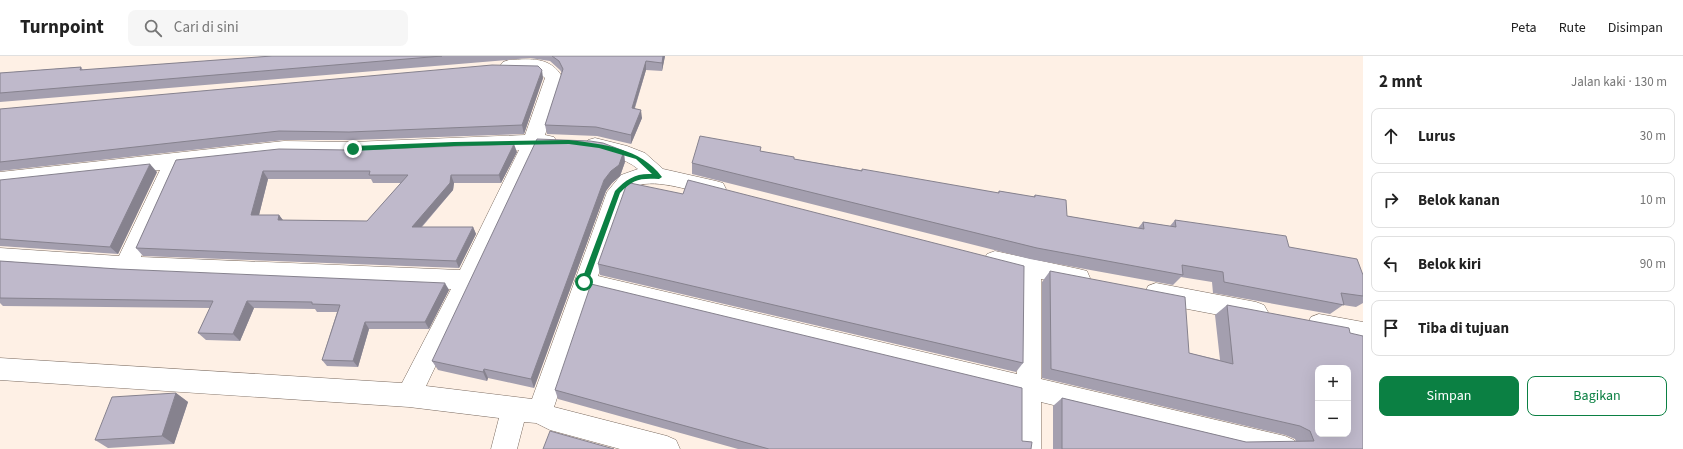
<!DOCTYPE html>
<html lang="id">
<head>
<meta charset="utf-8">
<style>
	body { margin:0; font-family:"Source Sans 3",sans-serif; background:#f6f6f6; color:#222 }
	.controls { position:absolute; right:12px; bottom:12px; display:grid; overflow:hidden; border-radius:8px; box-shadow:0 4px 16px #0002 }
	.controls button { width:36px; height:36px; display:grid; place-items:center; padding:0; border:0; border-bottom:1px solid #e0e0e0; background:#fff; color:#222; font:20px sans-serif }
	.stop { position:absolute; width:12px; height:12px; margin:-9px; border:3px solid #0b8043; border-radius:50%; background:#fff }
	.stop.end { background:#0b8043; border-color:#fff; box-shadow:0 1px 4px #0008 }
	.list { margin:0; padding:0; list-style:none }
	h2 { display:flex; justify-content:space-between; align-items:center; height:52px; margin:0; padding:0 16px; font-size:17px }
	h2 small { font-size:13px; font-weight:400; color:#767676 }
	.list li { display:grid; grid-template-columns:26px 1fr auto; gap:12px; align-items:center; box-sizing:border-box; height:56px; margin:0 8px 8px; padding:0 8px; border:1px solid #e0e0e0; border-radius:8px }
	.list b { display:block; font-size:15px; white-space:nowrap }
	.list em { font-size:13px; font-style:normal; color:#767676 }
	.actions { display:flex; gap:8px; padding:12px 16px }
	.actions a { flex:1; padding:9px 0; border:1px solid #0b8043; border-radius:8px; text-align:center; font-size:14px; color:#0b8043 }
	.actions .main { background:#0b8043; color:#fff }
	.icon { flex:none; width:22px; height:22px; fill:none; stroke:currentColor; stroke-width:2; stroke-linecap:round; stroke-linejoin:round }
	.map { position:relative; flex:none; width:1363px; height:393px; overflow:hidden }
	header { display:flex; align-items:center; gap:24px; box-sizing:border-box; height:56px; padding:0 20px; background:#fff; border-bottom:1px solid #e0e0e0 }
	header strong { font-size:19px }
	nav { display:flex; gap:22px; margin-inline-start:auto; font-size:14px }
	.search { width:280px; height:36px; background:#f6f6f6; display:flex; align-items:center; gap:10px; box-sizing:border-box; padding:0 14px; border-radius:8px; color:#767676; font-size:15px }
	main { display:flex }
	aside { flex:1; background:#fff }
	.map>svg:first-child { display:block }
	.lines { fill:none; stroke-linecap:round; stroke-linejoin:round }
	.minor-casing { stroke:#7a6a5f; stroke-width:1 }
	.minor { fill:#fff; fill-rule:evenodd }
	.wall { fill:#a49faf; fill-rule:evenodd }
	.shaded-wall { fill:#86828e }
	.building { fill:#bfb9cb; stroke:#86828e; fill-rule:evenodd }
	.route { fill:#0b8043 }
</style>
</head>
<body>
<header>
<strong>Turnpoint</strong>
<div class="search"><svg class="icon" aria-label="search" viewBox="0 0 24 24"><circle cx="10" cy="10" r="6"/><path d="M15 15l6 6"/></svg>Cari di sini</div>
<nav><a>Peta</a><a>Rute</a><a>Disimpan</a></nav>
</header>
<main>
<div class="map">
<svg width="1363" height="393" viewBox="0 0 1363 393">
	<rect width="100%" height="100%" fill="#fef0e5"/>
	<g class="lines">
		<defs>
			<g id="minor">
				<path d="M509,4C532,3 550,0 563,22L545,79L554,81L557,86L554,91L539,93L426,330L532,343L607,136L621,119L638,113C624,101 605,99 588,94L585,89L588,84L595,82L627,90L645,97L663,113L716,125L723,127L726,133L723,139L716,141C696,136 656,122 637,130C633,132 629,136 626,140L598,220L1017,318L1019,218L987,210L984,204L987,198L995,195L1079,213L1087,215L1090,222L1087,229L1079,231L1041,223V323L1285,380L1294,384L1298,393H1233L1041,346V393H1015L1016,340L592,237L554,351L667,380L676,384L680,393H620L550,374L536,367L524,366L517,393H491L499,362L409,351L0,324V302L402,327L451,233L126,219L0,210V192L119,200L160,114L0,132V116L284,85L353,86L525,79L545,22C534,11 516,18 503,14L500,10L503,6ZM519,94L460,214L141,201L181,111L284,99L353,100Z"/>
				<polygon points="1156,227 1256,246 1264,249 1268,256 1264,263 1256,266 1156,247 1148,244 1145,237 1148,230"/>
				<polygon points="1319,258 1363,266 1363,286 1311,275 1307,268 1311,261"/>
			</g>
		</defs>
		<use href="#minor" class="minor-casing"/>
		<use href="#minor" class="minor"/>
	</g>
	<g class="wall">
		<polygon points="272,0 665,0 662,15 646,14 635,52 642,62 631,88 597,80 547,78 545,69 562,17 560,14 550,5 530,2 0,46 0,17 81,11 83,14"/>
		<polygon points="543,22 524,78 353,84 284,84 0,115 0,53"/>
		<polygon points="760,95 794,103 998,137 999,135 1033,141 1035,139 1067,160 1138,172 1143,166 1170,170 1175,164 1289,191 1363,219 1363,247 1356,251 1343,249 1330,258 1213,237 1212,226 1181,221 1173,229 1030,203 692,118 692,107"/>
		<path d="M517,96L501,127H454L453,134L422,171H473L476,178L459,212L143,200L136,192L176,104ZM268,123H371L373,127H401L367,165L283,164L279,159H259Z"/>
		<polygon points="625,106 620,120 612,127 606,135 534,332 488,322 487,325 438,314 432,305"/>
		<polygon points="157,116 118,198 0,190 0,124"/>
		<polygon points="683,138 1023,307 1016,316 600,219 598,208"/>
		<polygon points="0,205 118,213 449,234 429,273 369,273 358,311 327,310 322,304 337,256 317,256 315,253 254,252 240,285 206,284 198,277 210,252 3,250 0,247"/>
		<polygon points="1050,215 1189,297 1220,304 1215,259 1227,249 1350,277 1363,393 1053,393 1053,350 1062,342 1246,386 1296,386 1295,383 1285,379 1042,322 1042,226"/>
		<polygon points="555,334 1022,385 1031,393 738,393 558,343"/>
		<polygon points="176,337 188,346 174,388 108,392 95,384"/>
	</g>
	<g class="shaded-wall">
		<polygon points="663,0 665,0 662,15 662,7"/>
		<polygon points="646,5 646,14 632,60 632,52"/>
		<polygon points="542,14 543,22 524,78 522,69"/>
		<polygon points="641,54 642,62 631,88 631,79"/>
		<polygon points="514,88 517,96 501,127 499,119"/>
		<polygon points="624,95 625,106 620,120 612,127 606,135 534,332 531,323 604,124"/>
		<polygon points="150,108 157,116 118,198 110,191"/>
		<polygon points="263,115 268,123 257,167 251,159"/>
		<polygon points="451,119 454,127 453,134 415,178 412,171"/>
		<polygon points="279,159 285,167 278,164"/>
		<polygon points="473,171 476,178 459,212 456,205"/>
		<polygon points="445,227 449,234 429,273 425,266"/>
		<polygon points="247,245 254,252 240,285 233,278"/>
		<polygon points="365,266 369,273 358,311 353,305"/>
		<polygon points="484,313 488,322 487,325 483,316"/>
		<polygon points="176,337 188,346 174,388 162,380"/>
	</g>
	<g class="building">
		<polygon points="272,0 442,0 0,37 0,17 81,11 80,14"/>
		<polygon points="552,0 663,0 662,7 646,5 632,52 641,54 631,79 596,71 545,69 563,13 559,5"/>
		<polygon points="492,9 538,10 542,14 522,69 349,76 279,75 0,106 0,53"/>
		<polygon points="700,80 761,91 760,95 794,101 794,103 862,115 862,113 999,137 999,135 1035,141 1035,139 1066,144 1067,160 1144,173 1143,166 1176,171 1175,164 1286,180 1289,191 1357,203 1363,219 1363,240 1341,237 1344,249 1224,226 1223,216 1182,209 1183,219 1037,192 692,107"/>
		<polygon points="537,83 590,85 603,87 624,95 619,109 611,115 604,124 531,323 484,313 483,316 432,305"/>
		<path d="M514,88L499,119H451L450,127L412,171H473L456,205L136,192L176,104L279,93L349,94ZM263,115H370L369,119H408L367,165L278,164L279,159H251Z"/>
		<polygon points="150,108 110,191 0,183 0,124"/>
		<polygon points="688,124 1024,210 1023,307 598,208 626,130 630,127 683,138"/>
		<polygon points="0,205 118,213 445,227 425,266 365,266 353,305 322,304 340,249 312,248 312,246 247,245 233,278 198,277 213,245 0,242"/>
		<path d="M1050,215L1185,241L1189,297L1233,308L1227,249L1349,272L1350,277L1363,280V393H1062V342L1246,386L1314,385L1310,375L1300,370L1051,313ZM1318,312H1348V378H1318Z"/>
		<polygon points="591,228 1022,332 1022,385 1032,386 1031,393 769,393 555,334"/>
		<polygon points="176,337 162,380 95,384 112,341"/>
		<polygon points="550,375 614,393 543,393"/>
	</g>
	<path class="route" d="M569,84C602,88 641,92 662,121L659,123C640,122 633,123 620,137L588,226L584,229L581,226L615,135C626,123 636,117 652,118L636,103L599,92L569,88L454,90L353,95L350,93L353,90L454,86Z"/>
</svg>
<div class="controls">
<button>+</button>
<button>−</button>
</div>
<div class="stop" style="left:584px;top:226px"></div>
<div class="stop end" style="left:353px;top:93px"></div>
</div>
<aside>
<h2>2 mnt<small>Jalan kaki · 130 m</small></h2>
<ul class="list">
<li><svg class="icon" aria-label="ahead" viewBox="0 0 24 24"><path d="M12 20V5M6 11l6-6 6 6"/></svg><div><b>Lurus</b></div><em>30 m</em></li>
<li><svg class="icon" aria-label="right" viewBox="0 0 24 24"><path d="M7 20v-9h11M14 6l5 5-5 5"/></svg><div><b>Belok kanan</b></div><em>10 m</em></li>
<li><svg class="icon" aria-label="left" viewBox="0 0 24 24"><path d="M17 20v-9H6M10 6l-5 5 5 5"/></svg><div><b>Belok kiri</b></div><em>90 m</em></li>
<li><svg class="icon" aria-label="arrive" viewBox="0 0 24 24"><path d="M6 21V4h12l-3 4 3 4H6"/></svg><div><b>Tiba di tujuan</b></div></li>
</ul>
<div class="actions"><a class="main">Simpan</a><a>Bagikan</a></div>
</aside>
</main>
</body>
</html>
